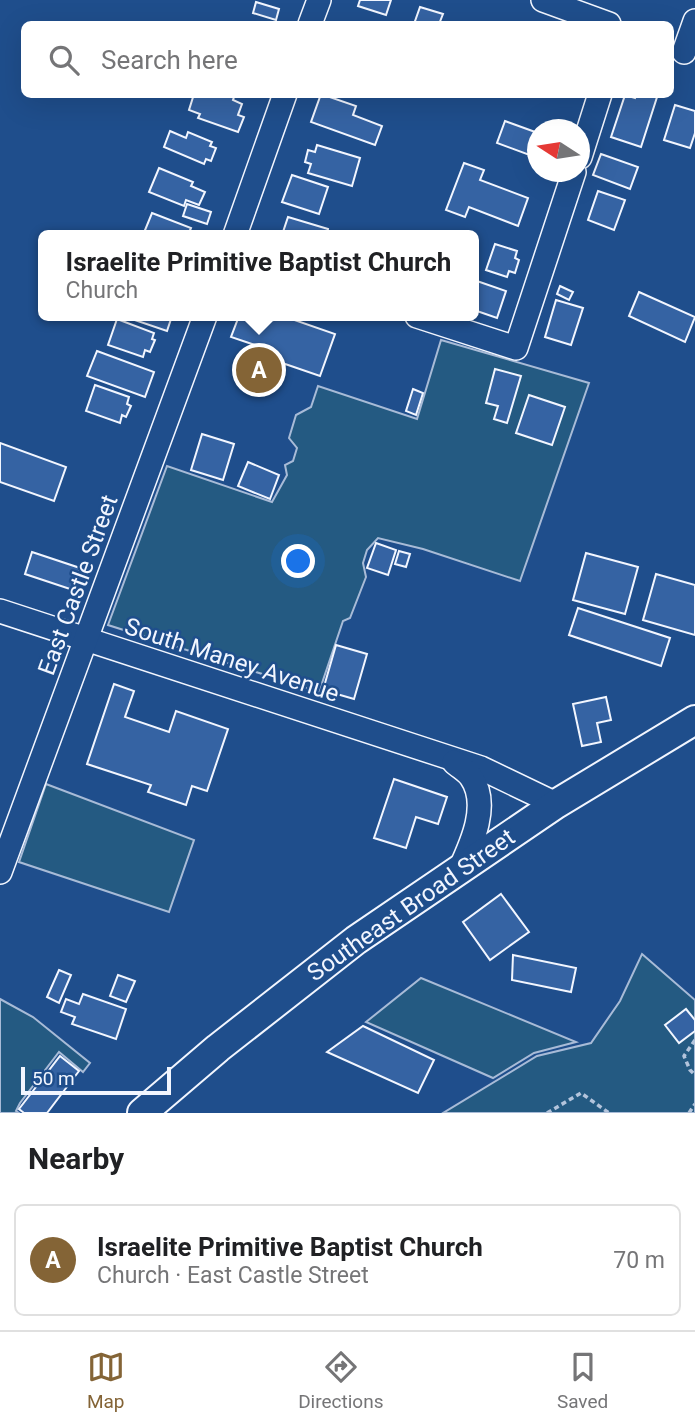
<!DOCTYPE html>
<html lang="en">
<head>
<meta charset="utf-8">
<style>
	body { margin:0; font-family:Roboto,sans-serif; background:#f2f2f2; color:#202124 }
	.compass { position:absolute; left:527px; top:119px; width:63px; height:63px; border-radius:50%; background:#fff; box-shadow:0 7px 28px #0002; rotate:282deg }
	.scale { position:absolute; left:21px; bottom:18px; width:150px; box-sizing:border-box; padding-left:7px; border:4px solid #f2f6ff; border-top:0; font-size:19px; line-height:24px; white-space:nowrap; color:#f2f6ff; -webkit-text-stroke:5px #1f4e8c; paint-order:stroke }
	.you { position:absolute; left:299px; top:562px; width:24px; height:24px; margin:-18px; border:5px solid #fff; border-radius:50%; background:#1a73e8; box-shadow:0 0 0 10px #1a73e833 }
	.badge { display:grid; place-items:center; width:46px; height:46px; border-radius:50%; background:#846436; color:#fff; font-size:23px; font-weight:700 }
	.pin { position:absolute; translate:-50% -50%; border:4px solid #fff; box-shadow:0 2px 7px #0006 }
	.popup { position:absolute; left:38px; top:230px; width:441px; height:91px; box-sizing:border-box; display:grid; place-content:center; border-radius:10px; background:#fff; filter:drop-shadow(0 2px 5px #0005); font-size:23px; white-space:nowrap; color:#757577 }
	.popup b { font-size:26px; color:#202124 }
	.popup::after { content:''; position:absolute; left:50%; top:100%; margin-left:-14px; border:14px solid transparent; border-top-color:#fff }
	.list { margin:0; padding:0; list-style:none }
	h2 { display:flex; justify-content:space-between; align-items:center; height:91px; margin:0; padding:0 28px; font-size:30px }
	h2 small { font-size:23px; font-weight:400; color:#757577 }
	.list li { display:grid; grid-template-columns:46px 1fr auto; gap:21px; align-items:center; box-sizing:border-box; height:112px; margin:0 14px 14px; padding:0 14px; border:2px solid #e0e0e0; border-radius:10px }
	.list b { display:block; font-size:26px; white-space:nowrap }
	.list p { margin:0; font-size:23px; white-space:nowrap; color:#757577 }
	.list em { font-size:23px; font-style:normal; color:#757577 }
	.icon { flex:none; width:38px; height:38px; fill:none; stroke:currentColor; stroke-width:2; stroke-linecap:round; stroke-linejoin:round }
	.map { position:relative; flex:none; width:695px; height:1113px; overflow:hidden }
	.search { position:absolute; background:#fff; box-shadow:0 7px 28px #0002; left:21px; right:21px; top:21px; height:77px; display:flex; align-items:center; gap:18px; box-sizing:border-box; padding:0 24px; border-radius:10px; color:#757577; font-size:26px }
	.sheet { height:217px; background:#fff }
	nav { display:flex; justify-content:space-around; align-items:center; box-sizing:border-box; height:98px; border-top:2px solid #e0e0e0; background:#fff; font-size:19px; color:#757577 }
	nav a { display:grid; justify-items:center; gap:4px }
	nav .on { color:#846436 }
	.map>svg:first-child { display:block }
	.green { fill:#245a82; stroke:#a8bbd7; stroke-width:2 }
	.building { fill:#3563a3; stroke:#f2f6ff; stroke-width:2 }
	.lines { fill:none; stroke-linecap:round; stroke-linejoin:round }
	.minor-casing { stroke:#f2f6ff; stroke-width:26 }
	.major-casing { stroke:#f2f6ff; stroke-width:32 }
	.path { stroke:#b3c4dc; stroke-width:3.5; stroke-dasharray:5 3.5; stroke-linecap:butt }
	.minor { stroke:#1f4e8c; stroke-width:23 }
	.major { stroke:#1f4e8c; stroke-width:28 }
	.labels { text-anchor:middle; stroke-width:5; stroke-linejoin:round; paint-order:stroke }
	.street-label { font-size:24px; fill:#f2f6ff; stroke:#1f4e8c }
</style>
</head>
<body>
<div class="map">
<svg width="695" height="1113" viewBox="0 0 695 1113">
	<rect width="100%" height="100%" fill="#1f4e8c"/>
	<g class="green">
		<polygon points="441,340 589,383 520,581 423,549 378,538 367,550 363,563 366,577 350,618 343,621 319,692 108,625 167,466 272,502 287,475 285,465 293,461 297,448 289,438 296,415 311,407 318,386 417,419"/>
		<polygon points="46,784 194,840 169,912 19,862"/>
		<polygon points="642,954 695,1000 695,1113 443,1113 537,1056 591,1043 620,1001"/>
		<polygon points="421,978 576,1042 534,1053 493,1078 366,1022"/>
		<polygon points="0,999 33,1017 90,1063 83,1072 59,1052 20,1103 16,1111 19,1113 0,1113"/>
	</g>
	<g class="building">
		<polygon points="360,0 391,0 386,15 358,6"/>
		<polygon points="256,2 279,9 276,20 253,13"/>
		<polygon points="420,7 443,14 439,24 414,24"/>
		<polygon points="194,94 235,94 233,100 242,104 238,115 244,117 238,132 198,118 200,114 189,110"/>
		<polygon points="321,94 356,106 353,115 382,126 375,145 311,122"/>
		<polygon points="636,94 658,94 641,147 611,137 625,95 635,98"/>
		<polygon points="675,105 695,111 695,133 690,148 664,140"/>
		<polygon points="505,121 538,133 538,149 535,157 497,143"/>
		<polygon points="170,131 186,138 188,132 212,142 210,146 216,148 211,161 206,159 204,164 164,147"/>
		<polygon points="317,145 360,158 352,186 308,173 311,164 305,162 308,150 315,152"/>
		<polygon points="601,154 638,167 630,189 593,175"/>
		<polygon points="464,163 484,170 480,180 528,198 518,226 469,207 465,217 446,210"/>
		<polygon points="159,168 193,182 191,186 205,192 199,205 186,200 184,206 149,192"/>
		<polygon points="292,175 328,187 319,214 282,202"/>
		<polygon points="598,191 625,200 614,230 588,220"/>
		<polygon points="187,204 211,212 207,224 183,216"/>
		<polygon points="152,213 191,228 188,235 143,235"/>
		<polygon points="288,217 328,229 327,235 282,235"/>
		<polygon points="495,244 517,251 515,258 519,260 515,273 509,271 507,277 486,270"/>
		<polygon points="474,280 506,291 497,318 474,310"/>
		<polygon points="560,286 573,292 569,300 557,294"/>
		<polygon points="639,292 695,317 685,342 629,316"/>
		<polygon points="556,300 583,308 571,345 545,337"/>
		<polygon points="123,316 172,316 167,331"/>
		<polygon points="239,316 260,316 273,320 274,316 283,316 335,334 320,376 259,355 261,347 231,337"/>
		<polygon points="117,319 154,333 152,339 155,340 150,352 145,350 143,357 108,345"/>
		<polygon points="97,351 154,372 145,397 87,376"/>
		<polygon points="495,369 521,376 507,423 494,419 498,406 486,403"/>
		<polygon points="95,385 129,397 127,404 131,406 126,417 122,415 120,423 86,411"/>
		<polygon points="413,389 423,393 416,415 406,411"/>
		<polygon points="529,395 565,407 552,445 516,433"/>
		<polygon points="202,434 234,444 223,480 191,470"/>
		<polygon points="0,443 66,467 54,501 0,482"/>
		<polygon points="248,462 279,475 270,499 238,486"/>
		<polygon points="376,543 396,550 388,575 367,568"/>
		<polygon points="399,551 410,554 406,567 395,564"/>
		<polygon points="32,552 80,568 73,590 25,574"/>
		<polygon points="586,553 638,567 625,614 573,600"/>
		<polygon points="656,574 695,585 695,635 643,620"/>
		<polygon points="578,608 670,638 661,666 569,635"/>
		<polygon points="336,645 367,654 354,699 323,690"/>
		<polygon points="114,684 134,691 125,717 169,732 176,711 228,729 207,791 192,786 186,805 148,792 151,785 87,764"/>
		<polygon points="606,697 611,720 597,723 601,742 582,746 573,704"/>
		<polygon points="394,779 447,797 438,824 416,817 406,848 374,838"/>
		<polygon points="501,894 529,932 490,960 463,922"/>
		<polygon points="513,955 576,968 571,992 512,980"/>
		<polygon points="59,970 71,975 59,1003 47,997"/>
		<polygon points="118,975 135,981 126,1002 110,996"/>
		<polygon points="83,994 126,1009 116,1039 72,1024 75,1017 61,1012 66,999 79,1004"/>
		<polygon points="686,1009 695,1020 695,1031 679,1043 665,1025"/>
		<polygon points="363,1026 434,1060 418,1093 327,1052"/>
		<polygon points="60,1056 79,1071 47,1113 24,1113 19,1109"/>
	</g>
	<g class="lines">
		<defs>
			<g id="minor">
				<polyline points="543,0 609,24"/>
				<polyline points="310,24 319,0"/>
				<polyline points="684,52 695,21"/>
				<polyline points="580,157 600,94"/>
				<polyline points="235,235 285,94"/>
				<polyline points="417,316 516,348 574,172"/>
				<polyline points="0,611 481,768 556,804"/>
				<path d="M454,762C459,767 467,771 471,777C490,804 472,843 460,869"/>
				<polyline points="0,872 205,316"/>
			</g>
			<polyline id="major" points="142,1113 218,1048 356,940 556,804 695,720"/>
		</defs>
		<use href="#minor" class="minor-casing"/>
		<use href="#major" class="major-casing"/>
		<g class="path">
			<polyline points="695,1040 684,1056 690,1070 695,1075"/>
			<polyline points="547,1113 581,1093 609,1113"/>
			<polyline points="689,1113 695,1104"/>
		</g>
		<use href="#minor" class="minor"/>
		<use href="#major" class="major"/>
	</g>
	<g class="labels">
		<g class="street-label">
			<text transform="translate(78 585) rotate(-70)" y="8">East Castle Street</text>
			<text transform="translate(232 660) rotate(18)" y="8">South Maney Avenue</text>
			<text transform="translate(411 905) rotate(-35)" y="8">Southeast Broad Street</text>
		</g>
	</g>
</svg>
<svg class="compass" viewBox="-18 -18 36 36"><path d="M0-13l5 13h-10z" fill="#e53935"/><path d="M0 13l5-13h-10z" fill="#757577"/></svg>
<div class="scale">50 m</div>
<div class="you"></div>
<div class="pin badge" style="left:259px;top:370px">A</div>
<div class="popup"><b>Israelite Primitive Baptist Church</b>Church</div>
<div class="search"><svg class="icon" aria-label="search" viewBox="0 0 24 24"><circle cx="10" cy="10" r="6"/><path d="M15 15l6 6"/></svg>Search here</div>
</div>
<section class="sheet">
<h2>Nearby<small></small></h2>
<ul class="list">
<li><span class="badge">A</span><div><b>Israelite Primitive Baptist Church</b><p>Church · East Castle Street</p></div><em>70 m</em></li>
</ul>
</section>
<nav>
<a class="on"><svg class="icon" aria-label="map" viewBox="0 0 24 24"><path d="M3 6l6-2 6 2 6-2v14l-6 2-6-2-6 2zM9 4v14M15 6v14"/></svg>Map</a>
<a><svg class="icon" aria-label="directions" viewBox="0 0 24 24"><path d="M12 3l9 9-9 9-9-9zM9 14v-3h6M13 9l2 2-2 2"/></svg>Directions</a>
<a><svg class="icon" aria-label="saved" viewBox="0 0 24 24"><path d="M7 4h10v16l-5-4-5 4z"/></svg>Saved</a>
</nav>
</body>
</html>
